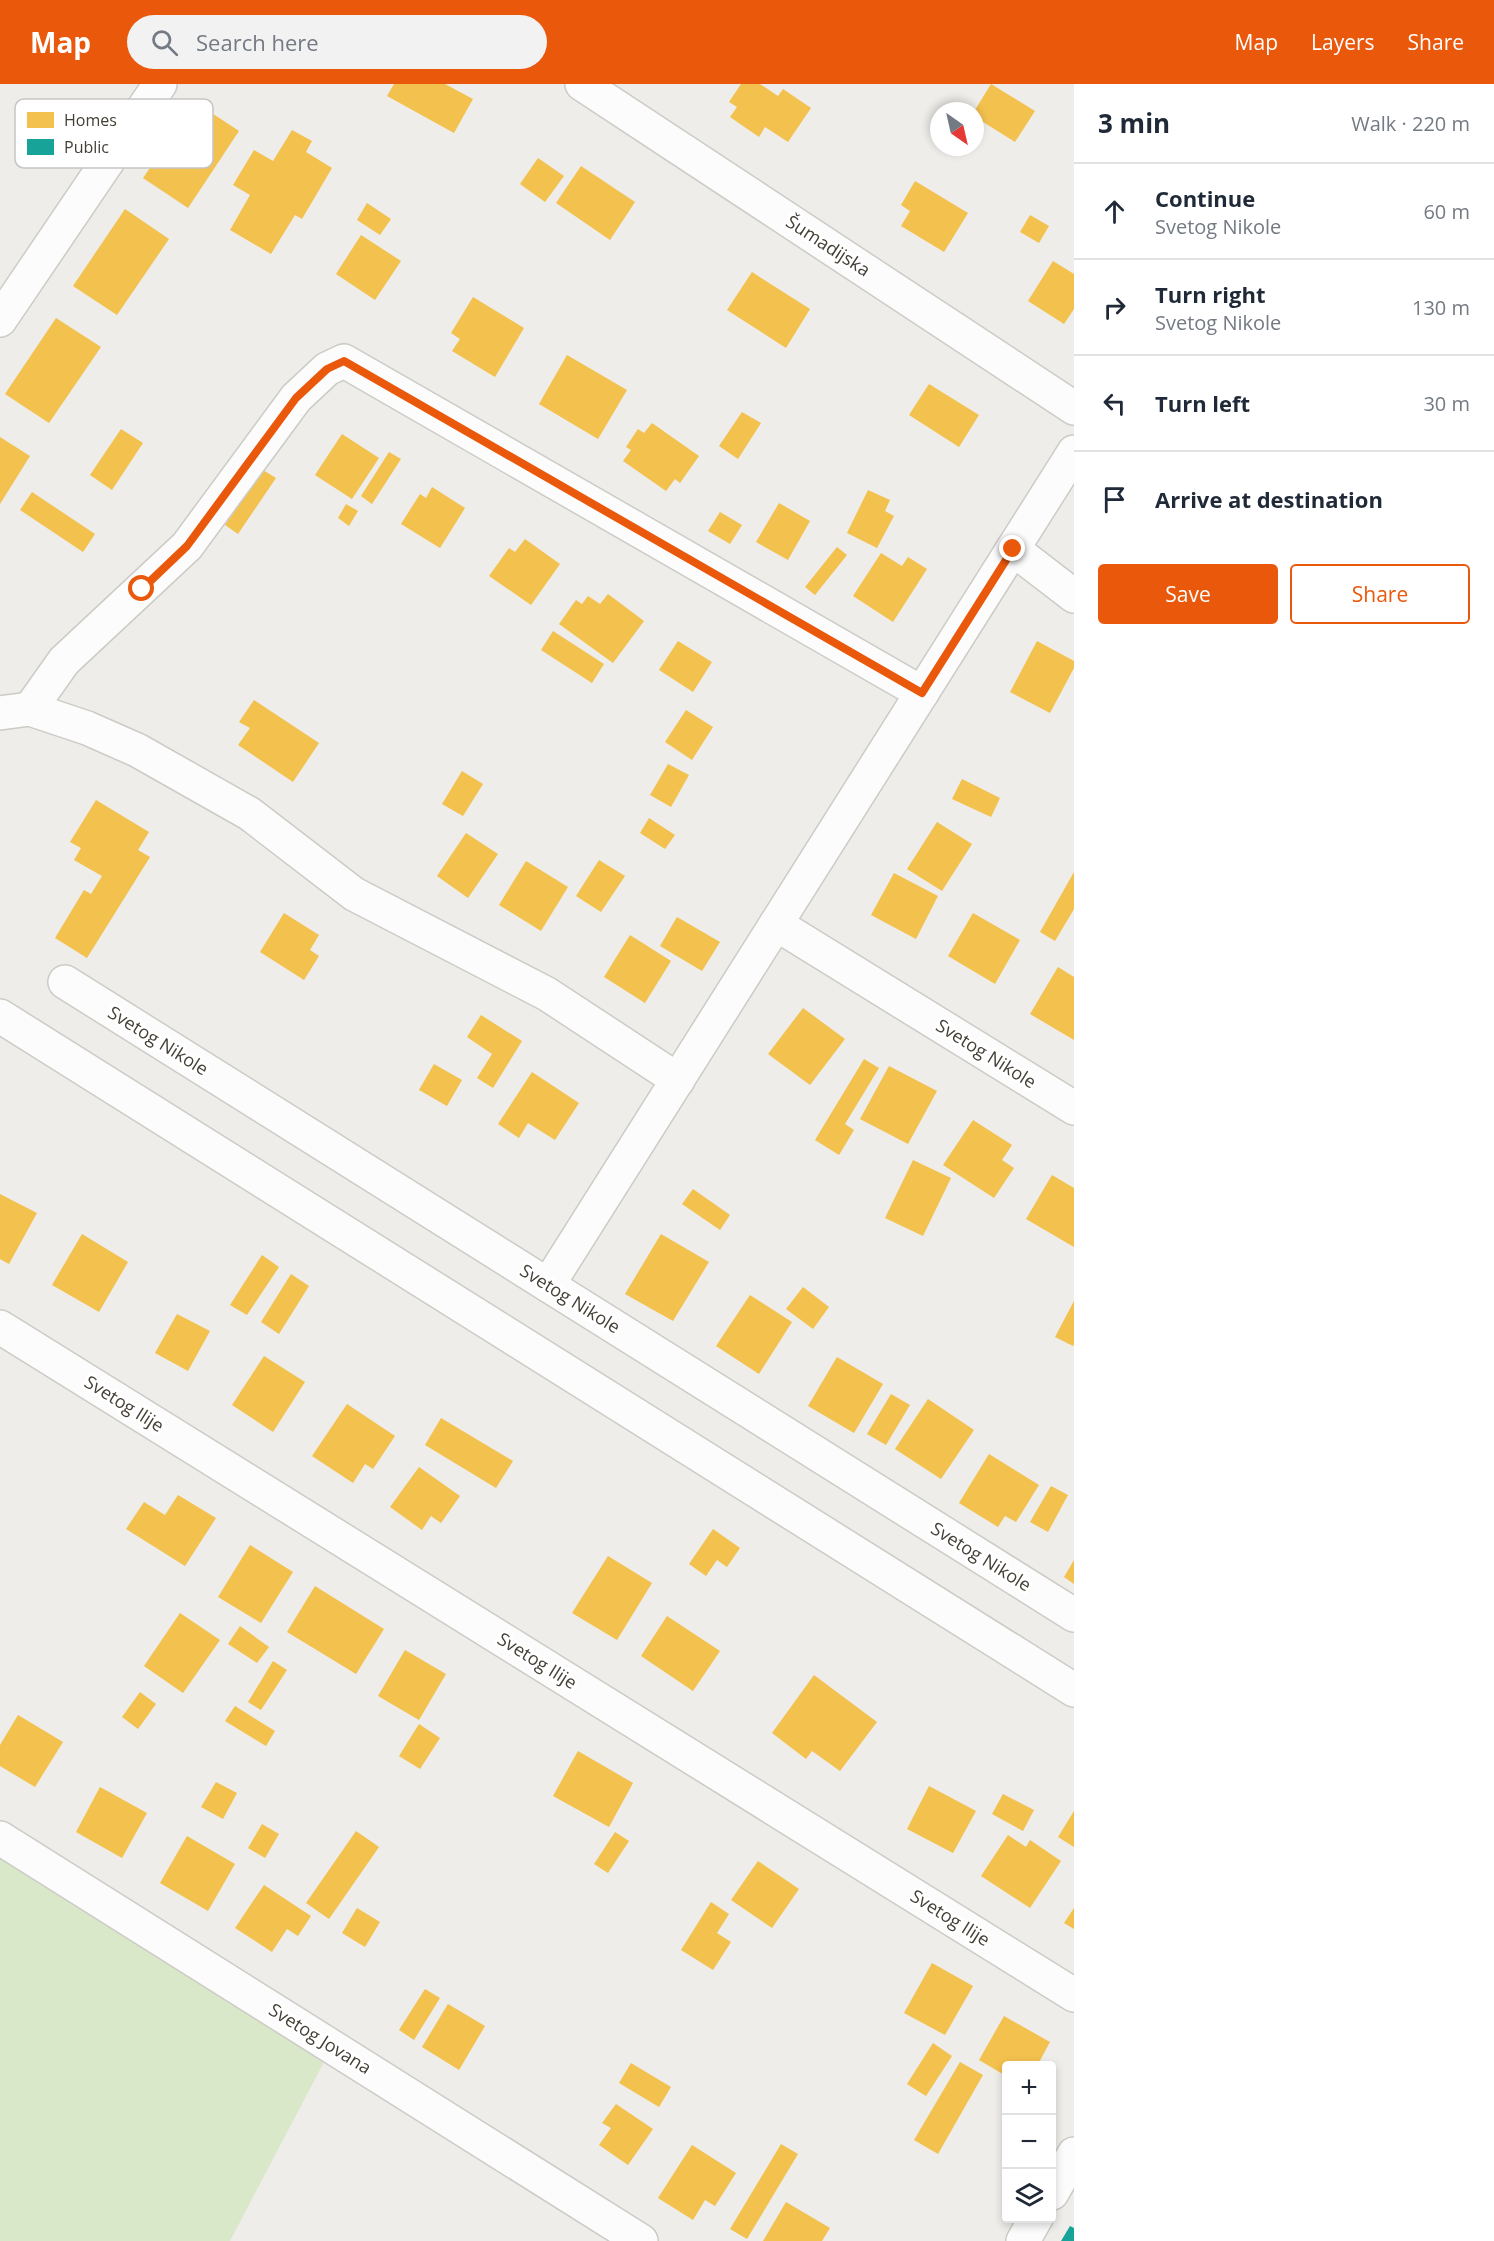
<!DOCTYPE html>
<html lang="en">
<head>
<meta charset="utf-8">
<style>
	body { margin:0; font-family:"Open Sans",sans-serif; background:#f2f2f3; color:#1f2937 }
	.controls { position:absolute; right:18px; bottom:18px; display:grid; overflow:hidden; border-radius:6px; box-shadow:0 3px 9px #0003 }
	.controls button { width:54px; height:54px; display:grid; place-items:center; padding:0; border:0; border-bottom:2px solid #e0e1e3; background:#fff; color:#1f2937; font:30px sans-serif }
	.compass { position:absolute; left:930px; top:18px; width:54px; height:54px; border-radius:50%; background:#fff; box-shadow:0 3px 9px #0003; rotate:146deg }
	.stop { position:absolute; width:18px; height:18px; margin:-14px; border:4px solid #ea580c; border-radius:50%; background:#fff }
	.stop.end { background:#ea580c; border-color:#fff; box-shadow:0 2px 6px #0008 }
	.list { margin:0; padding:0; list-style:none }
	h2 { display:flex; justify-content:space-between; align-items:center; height:78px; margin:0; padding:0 24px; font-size:26px }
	h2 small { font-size:20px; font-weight:400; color:#747a83 }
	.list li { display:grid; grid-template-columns:39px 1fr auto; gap:18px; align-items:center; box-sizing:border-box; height:96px; padding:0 24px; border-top:2px solid #e0e1e3 }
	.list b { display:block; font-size:22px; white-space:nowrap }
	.list p { margin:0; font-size:20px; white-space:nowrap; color:#747a83 }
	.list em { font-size:20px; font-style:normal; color:#747a83 }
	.actions { display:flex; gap:12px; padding:18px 24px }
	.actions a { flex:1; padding:14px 0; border:2px solid #ea580c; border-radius:6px; text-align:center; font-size:21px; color:#ea580c }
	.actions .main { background:#ea580c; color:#fff }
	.icon { flex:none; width:33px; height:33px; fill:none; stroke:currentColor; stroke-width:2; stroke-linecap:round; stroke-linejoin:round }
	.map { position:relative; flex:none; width:1074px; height:2157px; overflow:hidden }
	header { display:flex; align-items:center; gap:36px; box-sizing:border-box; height:84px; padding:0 30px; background:#ea580c; color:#fff }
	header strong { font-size:28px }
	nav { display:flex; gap:33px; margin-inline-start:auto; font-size:21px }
	.search { width:420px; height:54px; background:#f2f2f3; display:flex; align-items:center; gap:15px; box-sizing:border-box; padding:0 21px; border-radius:33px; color:#747a83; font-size:22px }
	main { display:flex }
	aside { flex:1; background:#fff }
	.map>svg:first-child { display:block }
	.green { fill:#dae8ca }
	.homes { fill:#f2c14e }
	.public { fill:#17a398 }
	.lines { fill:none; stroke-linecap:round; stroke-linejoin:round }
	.street-casing { stroke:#cccbc6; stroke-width:36 }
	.street { stroke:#fcfcfc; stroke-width:33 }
	.route { stroke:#ea580c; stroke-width:8 }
	.labels { text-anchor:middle; stroke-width:6; stroke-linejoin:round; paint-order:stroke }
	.street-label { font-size:18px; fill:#433f36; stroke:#fff }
	.key { fill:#fff; stroke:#c7c5c3; stroke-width:1.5 }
	.key-label { font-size:16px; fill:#433f36 }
</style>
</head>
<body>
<header>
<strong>Map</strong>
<div class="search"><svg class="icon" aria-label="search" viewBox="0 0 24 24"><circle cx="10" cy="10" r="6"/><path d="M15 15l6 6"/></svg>Search here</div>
<nav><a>Map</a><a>Layers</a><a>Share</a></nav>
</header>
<main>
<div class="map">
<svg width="1074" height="2157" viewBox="0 0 1074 2157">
	<rect width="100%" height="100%" fill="#eeede9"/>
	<polygon class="green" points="0,1769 324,1978 230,2157 0,2157"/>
	<g class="homes">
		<polygon points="394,0 445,0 473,15 454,49 387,12"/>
		<polygon points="741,0 760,0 778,12 783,5 811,24 788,58 765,43 759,53 730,33 737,23 729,18"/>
		<polygon points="991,0 1035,27 1015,58 975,33 975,26"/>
		<polygon points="195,18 239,47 188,124 143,94"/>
		<polygon points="292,46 312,57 306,68 332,84 302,135 295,131 271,170 230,146 250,111 233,101 254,66 273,77"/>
		<polygon points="538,74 564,92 545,118 520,100"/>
		<polygon points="581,82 635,118 610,156 556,119"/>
		<polygon points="915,97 968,129 944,168 901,142 910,127 901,121"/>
		<polygon points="367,119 391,135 380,151 357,136"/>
		<polygon points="125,125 169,155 117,231 73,202"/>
		<polygon points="1030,131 1049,142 1039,159 1020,148"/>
		<polygon points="361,151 401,177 375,216 336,190"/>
		<polygon points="1053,177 1074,190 1074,225 1064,240 1028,217"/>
		<polygon points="752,188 810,225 786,264 727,226"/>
		<polygon points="473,213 524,244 495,293 452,267 460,255 451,249"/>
		<polygon points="56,234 101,263 49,339 5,310"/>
		<polygon points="567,271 627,306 598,355 539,320"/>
		<polygon points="929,300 979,331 959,363 909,331"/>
		<polygon points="742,328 761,339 738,375 719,362"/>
		<polygon points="652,339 699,372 680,399 675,395 666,407 623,377 631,366 626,363 638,345 644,349"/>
		<polygon points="121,345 143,359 112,406 90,391"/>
		<polygon points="342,350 379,374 352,415 315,391"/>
		<polygon points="0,353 30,372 0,420"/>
		<polygon points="389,368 401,375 372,420 361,412"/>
		<polygon points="263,386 276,394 238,450 225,441"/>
		<polygon points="432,403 465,424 440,464 401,440 420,410 426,414"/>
		<polygon points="868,406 890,416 885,427 894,432 877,464 847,449"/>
		<polygon points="32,408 95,450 83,468 20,426"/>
		<polygon points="779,419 810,437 788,476 756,458"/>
		<polygon points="346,420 358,427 349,442 338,434"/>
		<polygon points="720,428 742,441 730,460 708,447"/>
		<polygon points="525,455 560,480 531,521 489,492 509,464 515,468"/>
		<polygon points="837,463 847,471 815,511 805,503"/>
		<polygon points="881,469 902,482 908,473 927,485 893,538 853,512"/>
		<polygon points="608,510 644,537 613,579 559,540 576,516 582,520 588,512 600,520"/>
		<polygon points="553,547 604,580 592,599 541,566"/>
		<polygon points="678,557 712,578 693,608 659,586"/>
		<polygon points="1037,557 1074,577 1074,584 1050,629 1010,608"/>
		<polygon points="254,616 319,659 293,698 238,661 250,644 239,638"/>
		<polygon points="686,626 713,643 692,676 665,658"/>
		<polygon points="668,680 689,691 671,723 650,711"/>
		<polygon points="462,687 483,700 463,732 442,720"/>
		<polygon points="962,695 1000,714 991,733 952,715"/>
		<polygon points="96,716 149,748 138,766 150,773 87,874 55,854 84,806 91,810 102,792 74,776 81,764 70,758"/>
		<polygon points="649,734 675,751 665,765 640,749"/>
		<polygon points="937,738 972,760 942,807 907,785"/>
		<polygon points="466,749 498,770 468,814 437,792"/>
		<polygon points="599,776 625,792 601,828 576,812"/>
		<polygon points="526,777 568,803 541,847 499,821"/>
		<polygon points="1074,788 1074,825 1055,857 1040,848"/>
		<polygon points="894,789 938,812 916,855 871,831"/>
		<polygon points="284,829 319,851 310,866 319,872 304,896 260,868"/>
		<polygon points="973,829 1020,856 995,900 948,872"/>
		<polygon points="677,833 720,858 702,887 660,862"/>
		<polygon points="630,851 671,877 645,919 604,893"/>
		<polygon points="1058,883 1074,893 1074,956 1030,930"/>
		<polygon points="803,924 845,955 810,1001 768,970"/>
		<polygon points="481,931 522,957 493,1004 477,994 492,970 467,953"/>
		<polygon points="864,975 879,984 845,1040 854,1046 839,1071 815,1056"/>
		<polygon points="434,980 462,996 447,1022 419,1006"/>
		<polygon points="889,982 937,1007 908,1060 860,1035"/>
		<polygon points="532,988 579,1019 555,1056 528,1039 519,1054 498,1040"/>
		<polygon points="973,1036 1012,1061 1002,1076 1014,1084 994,1114 943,1081"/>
		<polygon points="913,1076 951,1094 923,1152 885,1134"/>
		<polygon points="1052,1091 1074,1104 1074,1163 1026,1135"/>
		<polygon points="693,1105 730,1131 720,1146 682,1120"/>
		<polygon points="0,1110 37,1129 9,1180 0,1175"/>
		<polygon points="82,1150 128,1178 99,1228 52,1201"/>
		<polygon points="661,1150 709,1178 673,1237 625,1210"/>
		<polygon points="262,1171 279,1183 247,1231 230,1221"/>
		<polygon points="291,1190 309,1202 279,1250 261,1238"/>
		<polygon points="803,1203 829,1223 813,1245 786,1225"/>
		<polygon points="750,1211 792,1238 759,1290 716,1262"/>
		<polygon points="1074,1217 1074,1260 1073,1262 1055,1253"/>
		<polygon points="177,1230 210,1247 188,1287 155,1269"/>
		<polygon points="264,1272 305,1298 273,1348 232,1321"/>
		<polygon points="837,1273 883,1300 854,1349 808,1322"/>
		<polygon points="891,1310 910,1321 886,1361 867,1350"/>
		<polygon points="928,1315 974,1346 941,1395 895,1365"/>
		<polygon points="347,1320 395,1352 373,1385 365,1380 353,1399 312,1372"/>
		<polygon points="441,1334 513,1377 496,1404 425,1361"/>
		<polygon points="989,1370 1039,1401 1016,1438 1005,1432 998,1443 959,1419"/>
		<polygon points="419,1383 460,1412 441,1439 431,1432 422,1446 390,1423"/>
		<polygon points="1051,1402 1068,1411 1048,1448 1030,1438"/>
		<polygon points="178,1411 216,1434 185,1482 126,1445 144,1418 165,1431"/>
		<polygon points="713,1445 740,1464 727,1483 717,1476 706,1492 689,1480"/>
		<polygon points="250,1461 293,1488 261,1539 218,1513"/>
		<polygon points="608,1472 652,1499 617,1556 572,1529"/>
		<polygon points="1074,1476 1074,1500 1064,1493"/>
		<polygon points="315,1502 384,1545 356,1590 287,1548"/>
		<polygon points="180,1529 220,1556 183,1609 144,1582"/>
		<polygon points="667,1532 720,1567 693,1607 641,1572"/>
		<polygon points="240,1542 269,1563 257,1579 228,1560"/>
		<polygon points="405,1566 446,1590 419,1636 378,1612"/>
		<polygon points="273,1577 287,1586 261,1626 248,1618"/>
		<polygon points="814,1591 877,1638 840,1687 812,1667 806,1675 772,1649"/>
		<polygon points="140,1608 156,1620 138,1645 122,1633"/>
		<polygon points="235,1622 275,1647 266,1662 225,1637"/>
		<polygon points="18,1631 63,1658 35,1703 0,1682 0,1661"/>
		<polygon points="419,1640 440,1654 420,1685 399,1672"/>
		<polygon points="578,1667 633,1699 609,1743 553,1712"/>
		<polygon points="216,1698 237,1709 223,1735 201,1723"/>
		<polygon points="929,1702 976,1727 953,1769 907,1745"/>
		<polygon points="100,1703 147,1729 122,1774 76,1748"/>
		<polygon points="1003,1710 1034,1726 1023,1747 992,1730"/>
		<polygon points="1074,1727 1074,1763 1058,1753"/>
		<polygon points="262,1740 279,1750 265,1774 248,1764"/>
		<polygon points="356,1747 379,1763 329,1835 306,1819"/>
		<polygon points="615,1748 629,1757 608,1789 594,1780"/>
		<polygon points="1008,1751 1026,1763 1030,1756 1061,1777 1030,1824 981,1792"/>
		<polygon points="187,1752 235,1780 208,1827 160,1799"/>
		<polygon points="758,1777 799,1805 772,1844 731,1816"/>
		<polygon points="264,1801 311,1832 298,1852 287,1845 272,1868 235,1844"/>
		<polygon points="711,1818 729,1830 717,1849 731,1858 713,1886 681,1866"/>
		<polygon points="357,1824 380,1838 365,1863 342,1849"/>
		<polygon points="1074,1824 1074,1845 1064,1839"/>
		<polygon points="932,1879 973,1902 945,1951 904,1929"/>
		<polygon points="425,1905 440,1914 414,1956 399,1946"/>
		<polygon points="448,1920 485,1942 459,1986 422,1963"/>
		<polygon points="1004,1932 1050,1958 1037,1982 1006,1982 1006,1992 979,1976"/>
		<polygon points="933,1959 952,1972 926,2012 907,2000"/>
		<polygon points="960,1978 983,1991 938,2070 914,2056"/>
		<polygon points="631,1979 671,2003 659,2023 619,1999"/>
		<polygon points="616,2020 653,2045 628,2081 599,2061 611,2044 602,2039"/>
		<polygon points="781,2060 798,2070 747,2155 730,2145"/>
		<polygon points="692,2061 736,2089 715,2122 705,2116 693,2136 658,2114"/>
		<polygon points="786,2118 830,2144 822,2157 763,2157"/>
	</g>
	<polygon class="public" points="1070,2142 1074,2144 1074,2157 1061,2157"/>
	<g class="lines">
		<defs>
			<g id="street">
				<polyline points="582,0 1074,324"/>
				<polyline points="0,236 160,0"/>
				<polyline points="1013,465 1074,512"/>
				<polyline points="30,625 64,577 187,462 296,314 327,285 344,277 922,609"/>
				<polyline points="0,629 30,625 87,644 137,666 250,730 354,810 547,910 678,996"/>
				<polyline points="776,840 1074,1024"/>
				<polyline points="65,898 1074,1531"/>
				<polyline points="0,932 1074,1606"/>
				<polyline points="548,1201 1074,368"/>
				<polyline points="0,1243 1074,1911"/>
				<polyline points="0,1754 641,2157"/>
				<polyline points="1052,2109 1074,2070"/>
				<polyline points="1023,2157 1036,2134"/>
			</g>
		</defs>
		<use href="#street" class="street-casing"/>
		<use href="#street" class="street"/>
	</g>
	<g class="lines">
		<polyline class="route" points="142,505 187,462 296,314 327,285 344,277 922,609 1013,465"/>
	</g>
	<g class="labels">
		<g class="street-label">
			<text transform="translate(828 162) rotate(33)" y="6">Šumadijska</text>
			<text transform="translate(158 957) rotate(32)" y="6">Svetog Nikole</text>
			<text transform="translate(986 970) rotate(32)" y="6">Svetog Nikole</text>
			<text transform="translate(570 1215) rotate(32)" y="6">Svetog Nikole</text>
			<text transform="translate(124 1320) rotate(32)" y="6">Svetog Ilije</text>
			<text transform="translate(981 1473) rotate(32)" y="6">Svetog Nikole</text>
			<text transform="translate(537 1577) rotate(32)" y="6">Svetog Ilije</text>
			<text transform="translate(950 1834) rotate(32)" y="6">Svetog Ilije</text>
			<text transform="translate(320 1955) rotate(32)" y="6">Svetog Jovana</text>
		</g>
	</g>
	<rect x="15" y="15" width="198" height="69" rx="9" class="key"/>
	<rect x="27" y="28" width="27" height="16" fill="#f2c14e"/>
	<rect x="27" y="55" width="27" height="16" fill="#17a398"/>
	<g class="key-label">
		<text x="64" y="42">Homes</text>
		<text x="64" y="69">Public</text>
	</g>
</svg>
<div class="controls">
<button>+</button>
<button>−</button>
<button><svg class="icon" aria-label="layers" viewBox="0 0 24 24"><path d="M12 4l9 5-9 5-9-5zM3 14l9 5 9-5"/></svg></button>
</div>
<svg class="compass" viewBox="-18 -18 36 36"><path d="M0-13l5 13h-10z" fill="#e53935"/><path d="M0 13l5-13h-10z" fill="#747a83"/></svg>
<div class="stop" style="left:142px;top:505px"></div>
<div class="stop end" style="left:1013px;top:465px"></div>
</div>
<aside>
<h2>3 min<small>Walk · 220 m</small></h2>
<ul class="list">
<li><svg class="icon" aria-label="ahead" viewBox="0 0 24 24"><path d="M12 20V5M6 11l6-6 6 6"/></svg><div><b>Continue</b><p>Svetog Nikole</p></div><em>60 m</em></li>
<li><svg class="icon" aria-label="right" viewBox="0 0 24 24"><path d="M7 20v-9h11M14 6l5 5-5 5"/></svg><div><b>Turn right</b><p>Svetog Nikole</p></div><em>130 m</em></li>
<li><svg class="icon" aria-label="left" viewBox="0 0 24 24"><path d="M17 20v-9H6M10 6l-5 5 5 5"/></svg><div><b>Turn left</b></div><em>30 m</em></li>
<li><svg class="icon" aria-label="arrive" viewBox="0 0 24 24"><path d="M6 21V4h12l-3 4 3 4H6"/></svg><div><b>Arrive at destination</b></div></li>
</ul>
<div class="actions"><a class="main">Save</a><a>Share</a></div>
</aside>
</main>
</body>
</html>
